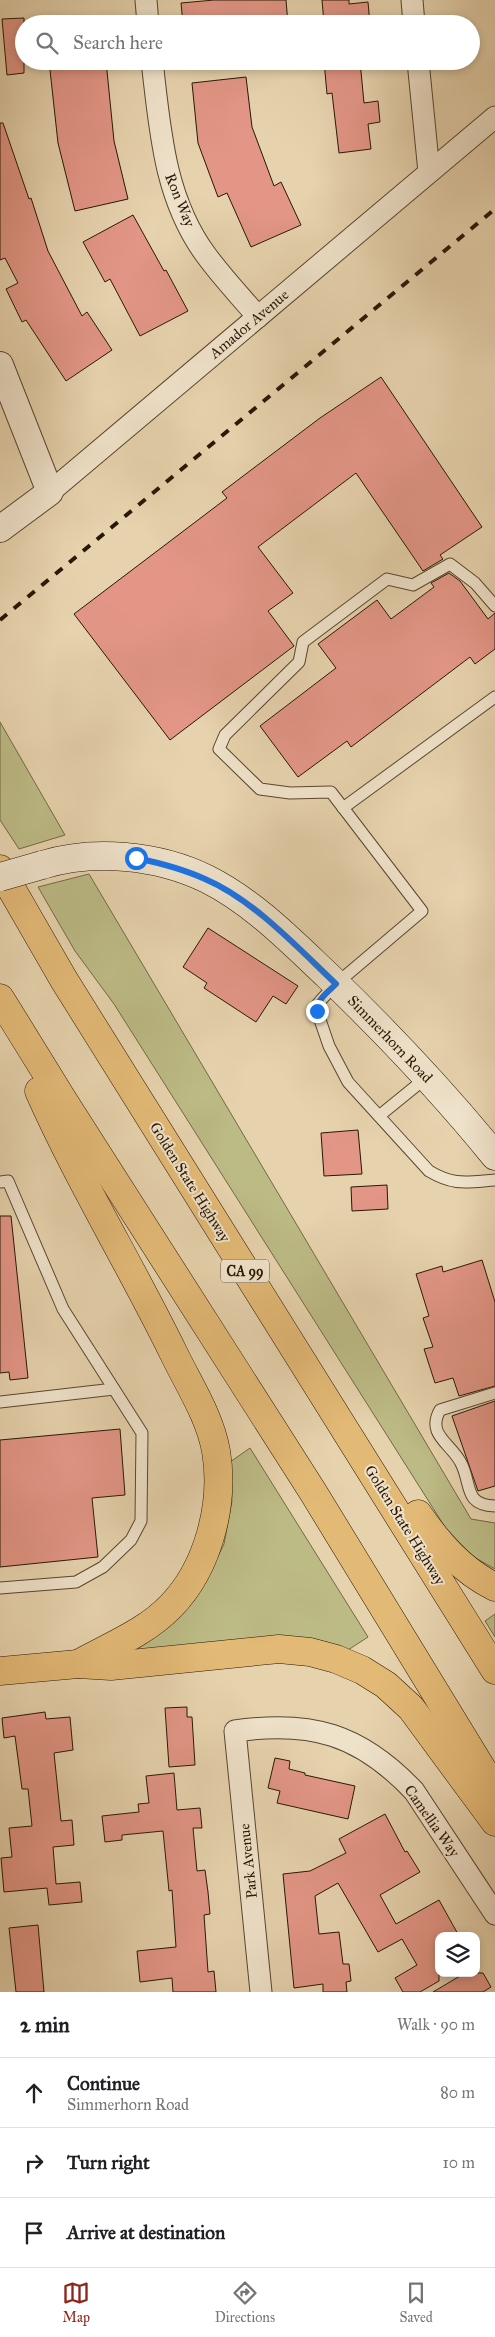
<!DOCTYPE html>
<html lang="en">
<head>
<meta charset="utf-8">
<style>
	body { margin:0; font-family:"IM FELL Great Primer",serif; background:#f6f6f6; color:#202124 }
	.controls { position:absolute; right:15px; bottom:15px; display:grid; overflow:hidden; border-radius:10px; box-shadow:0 2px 8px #0003 }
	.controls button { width:45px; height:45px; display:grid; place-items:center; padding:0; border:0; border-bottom:1px solid #e0e0e0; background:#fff; color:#202124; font:25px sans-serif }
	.stop { position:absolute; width:15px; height:15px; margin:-11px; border:4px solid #1a73e8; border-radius:50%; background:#fff }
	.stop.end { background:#1a73e8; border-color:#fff; box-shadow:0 1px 5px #0008 }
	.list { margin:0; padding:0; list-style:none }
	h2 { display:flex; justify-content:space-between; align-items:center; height:65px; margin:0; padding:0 20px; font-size:21px }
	h2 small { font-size:16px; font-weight:400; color:#757577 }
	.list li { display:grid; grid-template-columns:32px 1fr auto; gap:15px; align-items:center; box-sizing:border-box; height:70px; padding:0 20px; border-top:1px solid #e0e0e0 }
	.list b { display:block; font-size:19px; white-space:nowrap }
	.list p { margin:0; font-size:16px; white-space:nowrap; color:#757577 }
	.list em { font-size:16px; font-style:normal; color:#757577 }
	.icon { flex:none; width:28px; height:28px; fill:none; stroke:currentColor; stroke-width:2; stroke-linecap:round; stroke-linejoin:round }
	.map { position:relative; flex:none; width:495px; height:1992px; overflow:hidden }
	.search { position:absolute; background:#fff; box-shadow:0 2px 8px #0003; left:15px; right:15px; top:15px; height:55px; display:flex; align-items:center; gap:12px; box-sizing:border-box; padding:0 18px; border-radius:28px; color:#757577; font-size:19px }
	.sheet { height:275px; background:#fff }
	nav { display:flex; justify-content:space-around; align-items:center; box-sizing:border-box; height:70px; border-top:1px solid #e0e0e0; background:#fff; font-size:14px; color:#757577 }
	nav a { display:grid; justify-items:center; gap:2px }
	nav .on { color:#8f2418 }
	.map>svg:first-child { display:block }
	.green { fill:#bcba85; stroke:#726845 }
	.building { fill:#e39686; stroke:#291705 }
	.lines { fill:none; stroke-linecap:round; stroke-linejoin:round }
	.service-casing { stroke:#58462f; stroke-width:13 }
	.minor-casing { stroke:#58462f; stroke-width:23 }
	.tertiary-casing { stroke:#58462f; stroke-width:28 }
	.secondary-casing { stroke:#291705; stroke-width:29 }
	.motorway-casing { stroke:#291705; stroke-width:29 }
	.service { stroke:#efe2ca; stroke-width:11 }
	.minor { stroke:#efe2ca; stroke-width:21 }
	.tertiary { stroke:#efe2ca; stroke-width:26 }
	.secondary { stroke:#efe2ca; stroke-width:28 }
	.motorway { stroke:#e3b976; stroke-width:28 }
	.rail { stroke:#291705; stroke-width:4; stroke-dasharray:9 9; stroke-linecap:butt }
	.secondary-bridge-casing { stroke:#291705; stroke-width:29; stroke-linecap:butt }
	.secondary-bridge { stroke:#efe2ca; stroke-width:28 }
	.route { stroke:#1a73e8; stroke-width:6 }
	.labels { text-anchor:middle; stroke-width:4; stroke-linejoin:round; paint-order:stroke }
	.shield { fill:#efe2ca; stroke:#645440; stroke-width:1 }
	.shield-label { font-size:14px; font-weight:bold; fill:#291705 }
	.street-label { font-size:15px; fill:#291705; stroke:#efe2ca }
</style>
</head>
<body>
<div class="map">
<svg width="495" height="1992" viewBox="0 0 495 1992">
	<rect width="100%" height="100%" fill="#e6d2ad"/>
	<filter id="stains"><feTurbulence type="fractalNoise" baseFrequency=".004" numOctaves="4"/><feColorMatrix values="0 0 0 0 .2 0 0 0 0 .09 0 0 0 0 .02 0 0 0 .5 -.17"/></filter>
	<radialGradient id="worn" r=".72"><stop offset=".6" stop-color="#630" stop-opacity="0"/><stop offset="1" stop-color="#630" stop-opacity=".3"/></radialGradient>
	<g class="green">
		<polygon points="0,722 65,835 19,849 0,820"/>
		<polygon points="89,874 471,1519 495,1523 495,1569 472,1556 445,1527 114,1004 75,951 38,887"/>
		<polygon points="250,1448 368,1637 348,1650 122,1653 172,1622 205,1583 224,1544 232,1501 230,1462"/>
		<polygon points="495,1614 495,1637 485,1621"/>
	</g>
	<g class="building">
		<polygon points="214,0 286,0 288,24 183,24 181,3"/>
		<polygon points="322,0 349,0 349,4 368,2 370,24 341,24 341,21 324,23"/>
		<polygon points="24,18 24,73 7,75 2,19"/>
		<polygon points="49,61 106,61 114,141 128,199 75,211 58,143"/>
		<polygon points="324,61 360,61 364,103 378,101 380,122 368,124 371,149 339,153 332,93 327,94"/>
		<polygon points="246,77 252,127 274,186 281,182 301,225 251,247 227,193 218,197 198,143 192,83"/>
		<polygon points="0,123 3,123 29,199 31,198 48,251 82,316 87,312 112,350 66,381 26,320 22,322 6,289 18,283 5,258 0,260"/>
		<polygon points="133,215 164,271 166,270 188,311 140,336 110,279 105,282 83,242"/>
		<polygon points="381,377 482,527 440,555 443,559 423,571 356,473 258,547 293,593 268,611 294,646 170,740 74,614 227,498 222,492 320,418"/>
		<polygon points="449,573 460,581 488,619 495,613 495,649 475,664 470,657 351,747 347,741 298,777 260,726 336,668 318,644 377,600 391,619 434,587 431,583"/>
		<polygon points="208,928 298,986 286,1004 273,996 256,1022 204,988 207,983 183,967"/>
		<polygon points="358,1130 362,1174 324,1176 321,1133"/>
		<polygon points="387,1185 388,1209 352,1211 351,1187"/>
		<polygon points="0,1216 11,1216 28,1378 10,1380 9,1372 0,1373"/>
		<polygon points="482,1260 495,1302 495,1386 459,1396 453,1378 435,1383 424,1349 433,1347 423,1318 429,1316 416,1274 442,1266 443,1272"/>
		<polygon points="495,1401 495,1486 478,1491 452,1416"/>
		<polygon points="120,1429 125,1495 92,1498 98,1557 0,1567 0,1440"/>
		<polygon points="187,1707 187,1717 192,1717 195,1765 169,1767 165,1708"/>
		<polygon points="45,1712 46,1719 70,1717 73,1750 54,1753 61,1821 72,1820 74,1845 53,1847 56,1884 80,1882 82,1902 49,1905 47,1888 4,1892 1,1858 12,1857 9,1828 32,1826 28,1789 22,1789 15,1736 4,1738 2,1718"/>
		<polygon points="275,1758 290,1761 289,1769 305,1773 305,1775 355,1786 348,1819 277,1803 280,1791 268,1788"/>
		<polygon points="174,1773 177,1810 200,1808 202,1828 193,1828 197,1871 205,1870 208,1892 210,1914 204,1915 208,1972 214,1971 216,1992 173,1992 172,1978 140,1982 137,1951 176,1947 172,1890 169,1891 163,1831 122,1835 122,1840 105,1842 102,1816 139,1812 138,1804 149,1803 146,1776"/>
		<polygon points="385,1814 405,1852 407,1851 420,1872 380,1895 396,1924 439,1900 459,1936 439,1936 439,1981 420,1992 403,1992 395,1978 417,1965 402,1939 378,1952 338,1883 315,1896 319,1934 339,1932 343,1964 349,1964 351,1981 346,1982 347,1992 323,1992 323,1984 294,1988 283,1874 310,1871 346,1853 339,1839"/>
		<polygon points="38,1925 44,1992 16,1992 9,1928"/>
		<polygon points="465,1973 483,1973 491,1987 483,1992 433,1992"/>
	</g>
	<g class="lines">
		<defs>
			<g id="service">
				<path d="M495,606L475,583L450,564L413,585L387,579L303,642L299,662L225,735L219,749L260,789L290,793L331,792L422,911L336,984L321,1000L317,1005V1011L329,1046L348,1082L429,1171C454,1186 467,1182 495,1180"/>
				<polyline points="343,808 495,697"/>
				<polyline points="379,1116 427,1077"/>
				<polyline points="0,1182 8,1181 63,1309 142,1433 141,1521 131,1540 103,1567 76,1582 0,1588"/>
				<path d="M495,1393L440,1410C426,1435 451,1443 461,1463C472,1484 463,1505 495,1506"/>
				<polyline points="0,1402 114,1389"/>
			</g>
			<g id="minor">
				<polyline points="146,0 148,24"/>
				<polyline points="412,0 414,24"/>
				<path d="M152,61C160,129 164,198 206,255C222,277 241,297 258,317"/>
				<polyline points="418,61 429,172"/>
				<polyline points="50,492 495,117"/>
				<path d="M261,1992L235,1731C311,1720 360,1734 414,1791L495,1914"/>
			</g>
			<polyline id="tertiary" points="0,365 50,492 0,529"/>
			<path id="secondary" d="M42,865C94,849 158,855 207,879C253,902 291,941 328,976C387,1033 443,1092 495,1156"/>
			<g id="motorway">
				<polyline points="0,869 64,980 495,1670"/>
				<polyline points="0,998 63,1100 313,1492 495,1790"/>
				<path d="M39,1091C79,1181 131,1266 174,1354C189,1385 210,1417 216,1451C225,1504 208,1568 171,1606C145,1633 110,1646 78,1664"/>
				<path d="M418,1514C439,1544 461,1570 495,1587"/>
				<polyline points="0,1671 78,1664 111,1666 279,1649 310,1652 336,1659 362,1670 386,1685 411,1708 495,1822"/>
			</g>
		</defs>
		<use href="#service" class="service-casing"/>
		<use href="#minor" class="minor-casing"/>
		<use href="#tertiary" class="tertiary-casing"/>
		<use href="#secondary" class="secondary-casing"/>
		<use href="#motorway" class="motorway-casing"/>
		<use href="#service" class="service"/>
		<use href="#minor" class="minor"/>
		<use href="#tertiary" class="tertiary"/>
		<use href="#secondary" class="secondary"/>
		<use href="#motorway" class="motorway"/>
		<polyline class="rail" points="0,620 495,209"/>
		<defs>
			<polyline id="secondary-bridge" points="0,877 42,865"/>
		</defs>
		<use href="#secondary-bridge" class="secondary-bridge-casing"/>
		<use href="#secondary-bridge" class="secondary-bridge"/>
	</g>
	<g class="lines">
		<path class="route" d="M136,858C160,863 183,869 205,879C254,900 298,948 336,984C328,992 317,999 317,1011"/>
	</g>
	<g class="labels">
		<rect class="shield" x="221" y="1259.5" width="48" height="23" rx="4"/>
		<g class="shield-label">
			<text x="245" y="1276">CA 99</text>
		</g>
		<g class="street-label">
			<text transform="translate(180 200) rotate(68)" y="5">Ron Way</text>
			<text transform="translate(249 324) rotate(-40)" y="5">Amador Avenue</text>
			<text transform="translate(390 1039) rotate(46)" y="5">Simmerhorn Road</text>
			<text transform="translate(190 1182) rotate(58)" y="5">Golden State Highway</text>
			<text transform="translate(405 1525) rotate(58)" y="5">Golden State Highway</text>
			<text transform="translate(432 1821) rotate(55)" y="5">Camellia Way</text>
			<text transform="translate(248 1861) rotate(-96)" y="5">Park Avenue</text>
		</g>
	</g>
	<rect width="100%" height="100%" filter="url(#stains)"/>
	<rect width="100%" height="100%" fill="url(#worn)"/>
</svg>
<div class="controls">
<button><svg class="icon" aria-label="layers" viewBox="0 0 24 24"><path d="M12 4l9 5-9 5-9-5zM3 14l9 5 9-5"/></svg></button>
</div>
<div class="stop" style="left:136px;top:858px"></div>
<div class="stop end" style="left:317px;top:1011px"></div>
<div class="search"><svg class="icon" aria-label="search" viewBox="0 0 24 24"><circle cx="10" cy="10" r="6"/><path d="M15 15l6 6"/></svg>Search here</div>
</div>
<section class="sheet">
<h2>2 min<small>Walk · 90 m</small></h2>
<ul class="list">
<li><svg class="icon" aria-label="ahead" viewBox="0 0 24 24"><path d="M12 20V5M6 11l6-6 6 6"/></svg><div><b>Continue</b><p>Simmerhorn Road</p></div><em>80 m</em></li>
<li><svg class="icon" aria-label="right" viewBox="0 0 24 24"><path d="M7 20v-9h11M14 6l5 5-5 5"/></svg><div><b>Turn right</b></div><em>10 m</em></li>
<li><svg class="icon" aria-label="arrive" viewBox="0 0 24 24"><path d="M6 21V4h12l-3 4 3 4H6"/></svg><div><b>Arrive at destination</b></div></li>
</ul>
</section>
<nav>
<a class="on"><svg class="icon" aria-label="map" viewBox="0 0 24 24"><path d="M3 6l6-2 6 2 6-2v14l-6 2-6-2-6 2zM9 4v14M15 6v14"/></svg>Map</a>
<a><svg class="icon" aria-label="directions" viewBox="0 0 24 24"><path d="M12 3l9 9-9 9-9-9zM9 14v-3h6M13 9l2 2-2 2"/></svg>Directions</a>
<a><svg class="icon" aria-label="saved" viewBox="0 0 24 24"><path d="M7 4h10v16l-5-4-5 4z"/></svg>Saved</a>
</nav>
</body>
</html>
